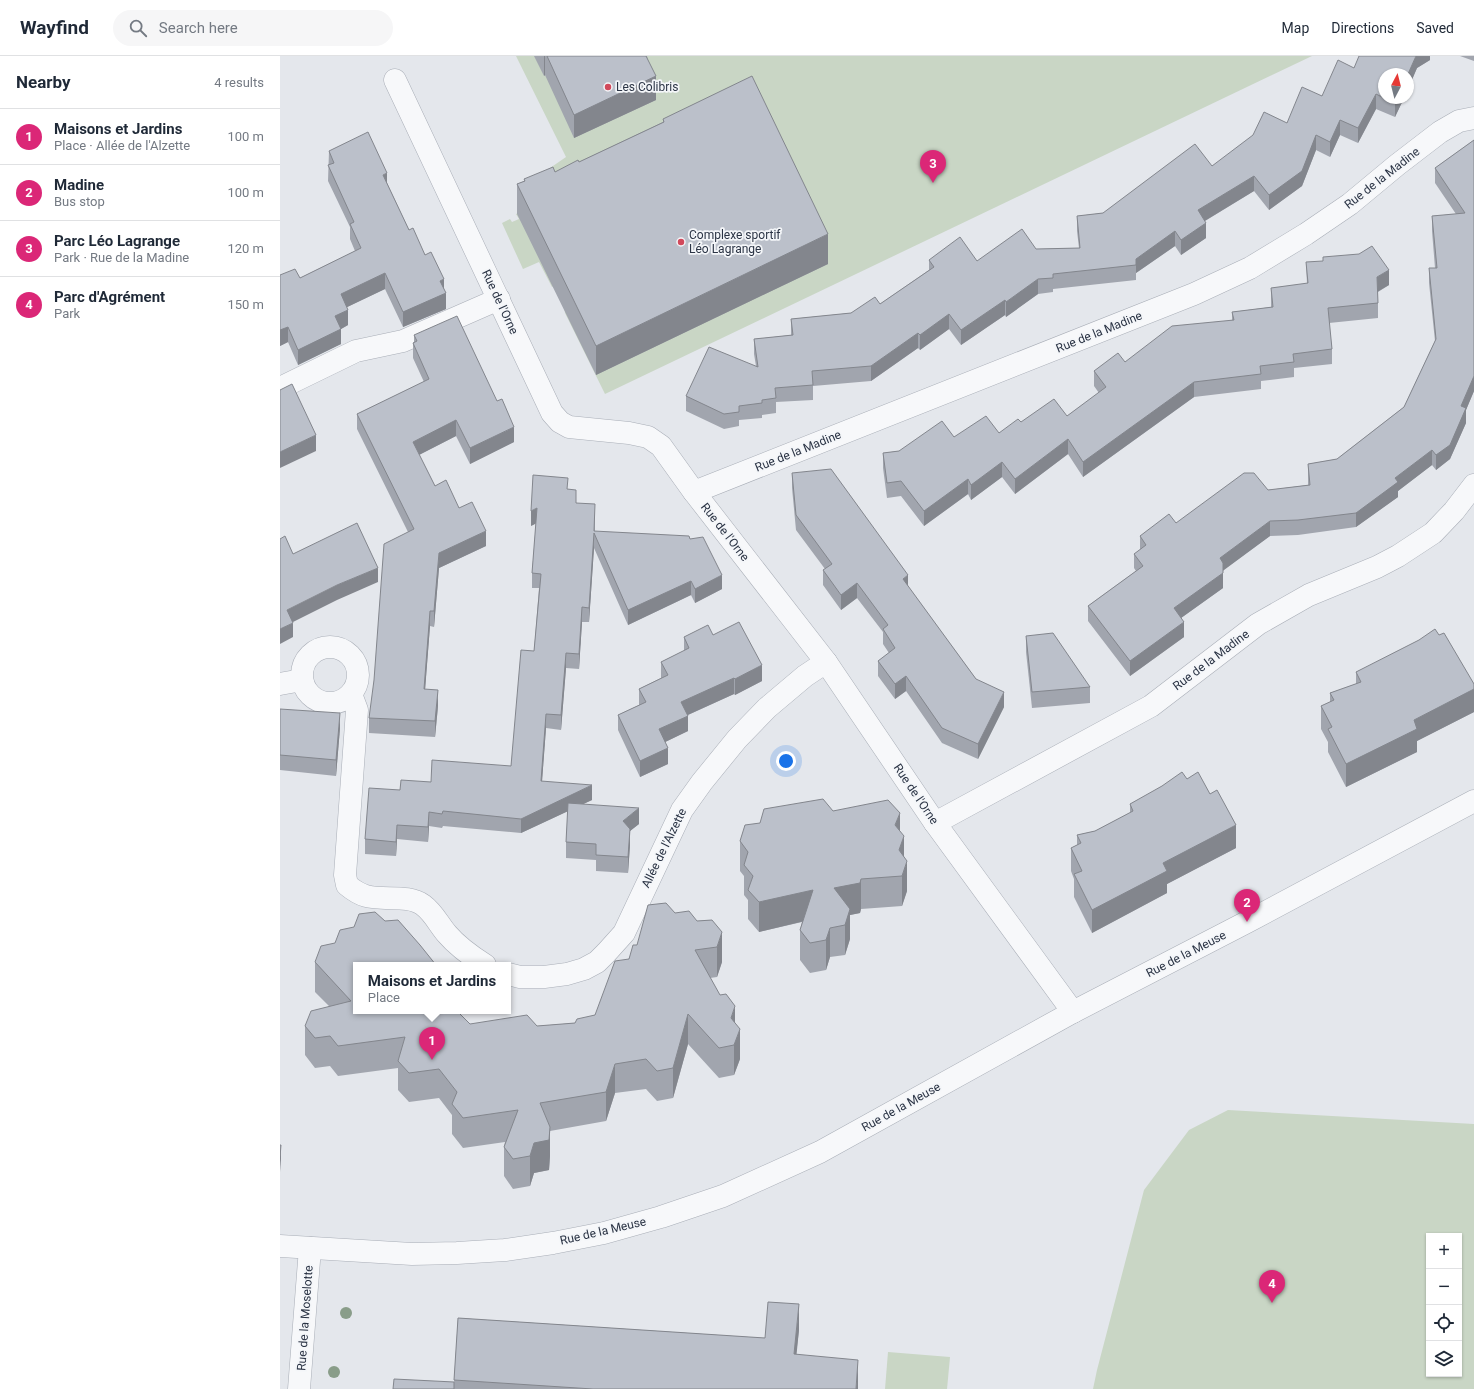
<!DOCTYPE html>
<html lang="en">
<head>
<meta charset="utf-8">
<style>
	body { margin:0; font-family:Roboto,sans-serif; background:#f6f6f7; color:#1f2937 }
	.controls { position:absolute; right:12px; bottom:12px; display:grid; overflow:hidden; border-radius:0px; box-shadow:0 1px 3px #0004 }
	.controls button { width:36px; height:36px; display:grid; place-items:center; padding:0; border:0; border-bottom:1px solid #e0e1e3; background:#fff; color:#1f2937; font:20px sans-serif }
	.compass { position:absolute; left:1098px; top:12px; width:36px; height:36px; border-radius:50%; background:#fff; box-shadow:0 1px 3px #0004; rotate:7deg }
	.you { position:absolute; left:506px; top:705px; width:14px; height:14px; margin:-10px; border:3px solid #fff; border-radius:50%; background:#1a73e8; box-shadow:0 0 0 6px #1a73e833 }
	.badge { display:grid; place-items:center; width:26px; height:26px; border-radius:50%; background:#db2777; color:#fff; font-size:13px; font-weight:700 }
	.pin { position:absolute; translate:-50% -33px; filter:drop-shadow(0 1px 2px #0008) }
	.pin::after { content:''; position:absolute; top:21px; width:14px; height:12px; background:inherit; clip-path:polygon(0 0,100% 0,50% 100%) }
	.popup { position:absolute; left:73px; top:906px; width:158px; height:52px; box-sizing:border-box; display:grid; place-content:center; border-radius:0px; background:#fff; filter:drop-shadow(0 1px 3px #0005); font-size:13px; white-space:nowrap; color:#747a83 }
	.popup b { font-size:15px; color:#1f2937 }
	.popup::after { content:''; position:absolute; left:50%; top:100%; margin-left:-8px; border:8px solid transparent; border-top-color:#fff }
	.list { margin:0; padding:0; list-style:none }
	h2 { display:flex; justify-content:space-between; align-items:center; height:52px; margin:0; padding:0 16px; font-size:17px }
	h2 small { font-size:13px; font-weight:400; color:#747a83 }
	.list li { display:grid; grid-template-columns:26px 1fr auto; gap:12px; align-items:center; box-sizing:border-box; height:56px; padding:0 16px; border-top:1px solid #e0e1e3 }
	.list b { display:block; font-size:15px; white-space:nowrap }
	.list p { margin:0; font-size:13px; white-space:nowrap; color:#747a83 }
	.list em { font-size:13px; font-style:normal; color:#747a83 }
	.icon { flex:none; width:22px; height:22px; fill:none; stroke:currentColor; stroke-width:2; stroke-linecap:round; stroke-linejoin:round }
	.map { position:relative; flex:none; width:1194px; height:1333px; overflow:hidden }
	header { display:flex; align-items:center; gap:24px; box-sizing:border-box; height:56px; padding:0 20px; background:#fff; border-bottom:1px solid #e0e1e3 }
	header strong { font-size:19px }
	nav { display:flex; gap:22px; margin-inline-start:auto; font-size:14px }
	.search { width:280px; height:36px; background:#f6f6f7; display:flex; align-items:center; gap:10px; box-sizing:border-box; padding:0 14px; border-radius:22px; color:#747a83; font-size:15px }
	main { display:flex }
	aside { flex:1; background:#fff }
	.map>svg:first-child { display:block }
	.green { fill:#c9d6c5; fill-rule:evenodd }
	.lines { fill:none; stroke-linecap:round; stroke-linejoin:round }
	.minor-casing { stroke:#a9aeb7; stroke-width:23 }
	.minor { stroke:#f7f8fa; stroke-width:22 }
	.tree { fill:#899d89 }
	.wall { fill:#a1a5ae }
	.shaded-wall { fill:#83868d }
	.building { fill:#bbc0ca; stroke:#83868d }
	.poi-dot { fill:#d1495b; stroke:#f4f6f9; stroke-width:1.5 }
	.labels { text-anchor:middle; stroke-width:3.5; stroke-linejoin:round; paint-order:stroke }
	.poi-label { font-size:12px; fill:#2b3445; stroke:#f4f6f9; text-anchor:start }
	.street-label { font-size:12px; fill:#2b3445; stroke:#f4f6f9 }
</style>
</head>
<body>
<header>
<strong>Wayfind</strong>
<div class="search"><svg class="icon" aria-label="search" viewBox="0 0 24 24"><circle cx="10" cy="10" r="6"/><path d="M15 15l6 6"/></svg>Search here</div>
<nav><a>Map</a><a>Directions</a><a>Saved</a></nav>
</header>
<main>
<aside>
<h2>Nearby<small>4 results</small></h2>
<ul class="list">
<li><span class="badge">1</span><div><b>Maisons et Jardins</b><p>Place · Allée de l'Alzette</p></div><em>100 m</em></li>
<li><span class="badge">2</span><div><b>Madine</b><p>Bus stop</p></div><em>100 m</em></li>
<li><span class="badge">3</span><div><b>Parc Léo Lagrange</b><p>Park · Rue de la Madine</p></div><em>120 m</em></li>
<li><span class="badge">4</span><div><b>Parc d'Agrément</b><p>Park</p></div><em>150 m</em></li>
</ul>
</aside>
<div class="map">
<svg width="1194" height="1333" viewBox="0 0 1194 1333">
	<rect width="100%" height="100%" fill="#e4e7ec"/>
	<g class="green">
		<polygon points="236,0 1032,0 325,338 285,257 280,227 272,231 259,206 243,213 222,167 230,163 232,166 239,163 236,158 266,144 257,121 286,101"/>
		<path d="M948,1054L1194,1068V1333H813L817,1314L864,1134L909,1074ZM1149,1180H1179V1318H1149Z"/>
		<polygon points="608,1296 670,1301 667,1333 605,1333"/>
	</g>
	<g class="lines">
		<defs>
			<g id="minor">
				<polyline points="115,24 272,357 280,366 289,371 349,377 368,381 381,390 414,436 546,606 655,767 793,956"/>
				<polyline points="0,332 76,295 123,285 219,243"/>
				<polyline points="414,436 914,238 970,212 1026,178 1070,148 1117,109 1160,76 1179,65 1194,62"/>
				<circle cx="50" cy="619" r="28"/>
				<polyline points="0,628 22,624"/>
				<path d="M71,638L77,654L65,819L67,829C73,834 79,838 86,840C104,845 128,838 143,849C154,857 159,869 167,878C178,891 191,900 205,909"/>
				<polyline points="655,767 871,650 978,568 1029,539 1097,511 1118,500 1153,477 1174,455 1194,429"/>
				<polyline points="228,918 240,921 264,921 287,918 304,913 317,906 326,897 344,877 402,754 422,726 457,683 487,652 525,620 546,606"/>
				<polyline points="0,1190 132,1198 177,1197 225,1194 273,1187 324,1177 381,1161 443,1140 540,1096 793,956 967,866 1194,745"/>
				<polyline points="19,1333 30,1192"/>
			</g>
		</defs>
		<use href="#minor" class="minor-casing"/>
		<use href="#minor" class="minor"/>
	</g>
	<g class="tree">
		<circle cx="66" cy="1257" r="6"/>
		<circle cx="54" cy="1316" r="6"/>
	</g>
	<g class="wall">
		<polygon points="254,0 367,0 376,44 294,82 265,19 264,20"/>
		<polygon points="1150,0 1150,4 1137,12 1128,33 1128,18 1104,42 1124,42 1115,61 1096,53 1078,87 1060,79 1050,101 1036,94 1022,130 989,154 974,135 925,165 926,182 901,199 895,190 856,217 856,224 773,233 773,236 758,238 726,261 725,259 681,289 669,273 640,294 638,292 591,325 533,330 533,344 496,346 496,357 482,359 482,362 459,364 459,370 444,373 406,355 406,340 476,310 474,298 474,283 511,279 511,263 571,257 600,248 649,214 649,204 697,205 756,193 799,192 797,175 797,160 823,157 932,110 1007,67 1042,40 1074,12"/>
		<polygon points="1180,0 1194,0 1194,5"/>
		<polygon points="383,63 548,208 316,319 237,158 237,128 244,125 244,123 275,116 299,106 383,66"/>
		<polygon points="1194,84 1194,335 1186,354 1186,367 1170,403 1156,414 1152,409 1118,435 1118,441 1076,471 1018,479 990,480 943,514 943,532 901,562 904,581 850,620 808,565 808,550 856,515 854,512 854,498 860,494 860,480 988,434 1028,429 1028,408 1057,403 1124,351 1155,285 1149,227 1149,212 1155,212 1152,175 1152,160 1176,158 1155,127 1155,112"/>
		<polygon points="49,95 107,127 129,174 145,199 164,233 166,253 123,271 105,233 67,251 68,269 61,273 61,288 18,309 8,286 0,290 0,219 20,222 75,195 70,183 70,171 48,125"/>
		<polygon points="1026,206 1109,229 1098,236 1098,262 1049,267 1052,293 1052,308 1014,312 1014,321 981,325 981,333 914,341 803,421 788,398 735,438 722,421 691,444 688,438 644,470 621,440 607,442 603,412 603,397 619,395 674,381 719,377 741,366 787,360 819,337 814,330 814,315 845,306 952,264 952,256 991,251 991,232 1027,228"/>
		<polygon points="134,279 234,386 190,408 176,380 139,399 155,430 179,452 206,490 159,512 154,571 150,570 145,633 158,650 155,681 89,677 89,662 128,476 77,373 77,358 144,326 133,302 133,287 134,286"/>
		<polygon points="512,417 628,531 696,623 724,651 698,703 662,687 626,635 615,643 598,620 598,605 609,597 603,588 603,576 577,542 561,554 543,529 543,514 545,513 516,474 512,432"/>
		<polygon points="288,433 296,447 315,462 315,475 442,533 415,547 411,539 348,569 314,492 309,566 302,566 299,613 286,612 281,674 266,672 262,725 312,744 303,748 359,768 350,775 350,789 348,817 316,815 316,804 286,802 286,786 288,755 241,777 163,770 162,772 149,770 148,786 117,783 116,800 85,798 85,783 120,734 151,726 231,710 254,595 259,532 252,532 252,517 256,467 251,470"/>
		<polygon points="433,579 482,625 455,639 454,638 408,659 408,675 385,686 388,708 360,721 338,674 338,659 359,649 359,633 381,622 381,606 404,595 404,581"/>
		<polygon points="1159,579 1194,628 1194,656 1137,685 1137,696 1066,731 1048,696 1048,686 1041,673 1041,650 1050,646 1050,637 1076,628 1076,616"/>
		<polygon points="746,580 810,631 810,647 752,652 746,596"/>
		<polygon points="0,653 60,672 56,720 0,714"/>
		<polygon points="907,723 956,792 887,828 887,837 812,877 794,841 794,823 791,815 791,792 797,789 797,779 815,775 850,757 850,748"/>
		<polygon points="553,755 620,775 624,801 627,835 622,850 581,853 580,857 570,859 570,883 565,899 550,901 546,914 530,917 520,904 520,874 522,866 479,876 468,863 468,844 464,839 464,820 460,815 460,785 480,767"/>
		<polygon points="395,857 417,865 432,864 442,906 437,921 430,922 455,968 460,1003 454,1019 439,1022 408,988 393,1042 377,1045 366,1033 335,1037 326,1065 270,1075 270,1100 269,1114 254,1117 250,1130 233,1133 224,1120 224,1091 225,1086 183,1092 172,1078 172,1059 159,1042 129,1046 118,1034 118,1012 58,1020 50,1010 35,1012 25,999 25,970 49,950 35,936 35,906 76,909 190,968 257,970 295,967 315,959 357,889"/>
		<polygon points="178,1262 485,1282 519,1274 516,1298 578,1330 578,1333 113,1333 174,1326"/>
	</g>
	<g class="shaded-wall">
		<polygon points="264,0 265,0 265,19 264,20"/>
		<polygon points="1136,0 1150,0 1150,4 1137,12 1128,33 1128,18"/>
		<polygon points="376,20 376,44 294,82 294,59"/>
		<polygon points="1096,38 1096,53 1078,87 1078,72"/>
		<polygon points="1117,42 1124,42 1115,61 1115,46"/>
		<polygon points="1060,64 1060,79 1050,101 1050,86"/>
		<polygon points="1036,79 1036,94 1022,130 989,154 989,139"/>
		<polygon points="107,117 107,132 103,119"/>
		<polygon points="974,120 974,135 918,169 918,154"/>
		<polygon points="926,167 926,182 901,199 901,184"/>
		<polygon points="895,175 895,190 856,217 856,203"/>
		<polygon points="548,178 548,208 316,319 316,290"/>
		<polygon points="1109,214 1109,229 1097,236 1097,221"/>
		<polygon points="105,217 105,233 61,254 61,238"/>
		<polygon points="164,223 164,238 166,237 166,253 123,271 123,256 160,225"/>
		<polygon points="758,223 758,238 726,261 726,246"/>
		<polygon points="725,244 725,259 681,289 681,274"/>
		<polygon points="68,254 68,269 61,273 61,288 18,309 18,294 55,260"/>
		<polygon points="669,258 669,273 640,294 640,279"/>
		<polygon points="8,271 8,286 0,290 0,274"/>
		<polygon points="638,277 638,292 591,325 591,310"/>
		<polygon points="1194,320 1194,335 1186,354 1186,367 1170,403 1156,414 1156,399 1181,350"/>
		<polygon points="914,326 914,341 803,421 803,406"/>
		<polygon points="176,364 176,380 133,402 133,386"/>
		<polygon points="234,371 234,386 190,408 190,392"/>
		<polygon points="36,379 36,395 0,412 0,396"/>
		<polygon points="788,383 788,398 735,438 735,423"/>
		<polygon points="1152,394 1152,409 1118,435 1118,441 1076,471 1076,457 1115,422"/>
		<polygon points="722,406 722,421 691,444 691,429"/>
		<polygon points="688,423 688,438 644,470 644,455"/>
		<polygon points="257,452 257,467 251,470 251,455"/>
		<polygon points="990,465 990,480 940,517 940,502"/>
		<polygon points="206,475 206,490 159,512 154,571 154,555 159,497"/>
		<polygon points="314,477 314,492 309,566 309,552"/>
		<polygon points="98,512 98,526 57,544 7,569 7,554 57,529"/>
		<polygon points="943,517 943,532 894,567 894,552"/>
		<polygon points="442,519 442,533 415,547 415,533"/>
		<polygon points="628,519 628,534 623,523"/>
		<polygon points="411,525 411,539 348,569 348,554"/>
		<polygon points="577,527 577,542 561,554 561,539"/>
		<polygon points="302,551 302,566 299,613 299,598"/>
		<polygon points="150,555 150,570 144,648 144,633"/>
		<polygon points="904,566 904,581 850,620 850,605"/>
		<polygon points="13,567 13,581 0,588 0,573"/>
		<polygon points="286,597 286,612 281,674 281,659"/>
		<polygon points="482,609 482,625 455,639 455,623"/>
		<polygon points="626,620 626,635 615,643 615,628"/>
		<polygon points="454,622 454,638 401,662 401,646"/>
		<polygon points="1194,633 1194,656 1137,685 1137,696 1066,731 1066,708 1134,664"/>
		<polygon points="158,634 158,650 155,681 155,665"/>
		<polygon points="724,636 724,651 698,703 698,688"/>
		<polygon points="60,657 60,672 56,720 56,704"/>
		<polygon points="266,658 266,672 261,739 261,725"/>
		<polygon points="408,660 408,675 379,689 379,673"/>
		<polygon points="388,692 388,708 360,721 360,705"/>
		<polygon points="312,729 312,744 241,777 241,763"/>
		<polygon points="359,752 359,768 350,775 350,789 348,817 348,801 343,765"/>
		<polygon points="149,756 149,770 148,786 148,771"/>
		<polygon points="620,757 620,787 615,769"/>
		<polygon points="117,769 117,783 116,800 116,786"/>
		<polygon points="956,769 956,792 887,828 887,837 812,877 812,854 883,807"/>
		<polygon points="624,780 624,810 619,794"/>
		<polygon points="627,805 627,835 622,850 622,820"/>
		<polygon points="581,823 581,853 580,857 570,859 570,883 565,899 565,869 554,832"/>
		<polygon points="533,834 533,863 479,876 479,846"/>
		<polygon points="550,872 550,901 546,914 546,884"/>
		<polygon points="442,876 442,906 437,921 437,891"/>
		<polygon points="455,950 455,980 451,962"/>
		<polygon points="408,958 408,988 393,1042 393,1012"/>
		<polygon points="460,973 460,1003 454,1019 454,989"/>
		<polygon points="335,1008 335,1037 326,1065 326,1036"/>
		<polygon points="270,1071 270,1100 269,1114 254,1117 250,1130 250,1100 254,1087"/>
		<polygon points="1,1089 1,1103 0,1116 0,1101"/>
		<polygon points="519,1248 519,1274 514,1323 514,1298"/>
		<polygon points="578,1304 578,1333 576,1333"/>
	</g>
	<g class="building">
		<polygon points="267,0 366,0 376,20 294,59"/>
		<polygon points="1079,0 1136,0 1128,18 1104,18 1104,42 1096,38 1078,72 1060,64 1050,86 1036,79 1022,115 989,139 974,120 918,154 926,167 901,184 895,175 856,203 856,209 773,218 773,222 758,223 726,246 725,244 681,274 669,258 640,279 638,277 591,310 532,315 533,329 495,332 496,342 482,344 482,347 459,350 459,356 444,358 406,340 429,291 478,311 474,283 513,279 511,263 571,257 595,241 600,248 654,211 649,204 680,181 697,205 742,173 756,193 800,192 797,160 823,157 915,88 932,110 973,79 984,56 1007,67 1022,31 1042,40 1058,4 1074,12"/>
		<polygon points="472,20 548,178 316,290 237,128 245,125 244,123 273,111 275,116 298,104 299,106 384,66 383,63"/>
		<polygon points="1105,42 1117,42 1115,46"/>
		<polygon points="88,76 107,117 103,119 129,174 133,172 145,199 151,196 164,223 160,225 166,237 123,256 105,217 61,238 68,254 55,260 61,273 18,294 8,271 0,274 0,219 15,213 20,222 81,192 70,168 74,166 48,109 54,107 49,95"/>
		<polygon points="1194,84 1194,320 1181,350 1186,352 1170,389 1156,399 1152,394 1115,422 1118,426 1076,457 1018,464 990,465 940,502 943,507 943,517 894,552 904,566 850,605 808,550 863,510 854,498 866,489 860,480 889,458 896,467 964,417 974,417 988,434 1030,429 1028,408 1057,403 1124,351 1156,283 1149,212 1157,212 1152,160 1185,157 1155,112"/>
		<polygon points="1092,190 1109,214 1097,221 1098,247 1048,252 1052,293 1013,298 1014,306 980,310 981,318 914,326 803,406 788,383 735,423 722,406 691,429 688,423 644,455 621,425 607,427 603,397 619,395 662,365 674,381 706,360 719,377 738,363 741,366 774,343 787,360 826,331 814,315 838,297 845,306 892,270 954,264 952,256 993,251 991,232 1028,227 1026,206 1043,205 1043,201 1079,198"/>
		<polygon points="177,260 217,345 222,343 234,371 190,392 176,364 133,386 155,430 166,424 179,452 192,446 206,475 159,497 154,555 150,555 144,633 158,634 155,665 89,662 94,624 104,488 134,473 77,358 149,323 133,287 137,285 134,279"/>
		<polygon points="12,328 36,379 0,396 0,334"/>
		<polygon points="551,413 628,519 623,523 696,623 724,636 698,688 662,672 626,620 615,628 598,605 615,592 603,573 608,569 577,527 561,539 543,514 552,508 516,459 512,417"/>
		<polygon points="253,419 288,422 287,433 296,434 296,447 315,448 314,475 409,480 410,483 423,481 442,519 415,533 411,525 348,554 314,477 309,552 302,551 299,598 286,597 281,659 266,658 261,725 312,729 241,763 163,755 162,758 149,756 148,771 117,769 116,786 85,783 89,732 120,734 121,724 151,726 152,704 231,710 241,594 254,595 261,518 252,517 257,452 251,455"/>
		<polygon points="77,467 98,512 57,529 7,554 13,567 0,573 0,483 5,480 13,498"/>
		<polygon points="459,566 482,609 455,623 454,622 401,646 408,660 379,673 388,692 360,705 338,659 366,646 359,633 388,619 381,606 409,592 404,581 428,569 433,579"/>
		<polygon points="1155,573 1159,579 1164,577 1194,628 1194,633 1134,664 1137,673 1066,708 1048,673 1052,671 1041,650 1054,644 1050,637 1081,626 1076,616 1139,584"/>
		<polygon points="773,577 810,631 752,636 746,580"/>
		<polygon points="0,653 60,657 56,704 0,699"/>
		<polygon points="902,716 907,723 918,716 930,738 937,734 956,769 883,807 887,815 812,854 794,818 802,815 791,792 801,787 797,779 815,775 853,755 850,748 882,730"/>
		<polygon points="543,743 553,755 608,744 620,757 615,769 624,780 619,794 627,805 622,820 581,823 580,827 554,832 570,853 565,869 550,872 546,884 530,887 520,874 533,834 479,846 468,834 473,820 464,809 468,796 460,785 465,769 480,767 484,753"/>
		<polygon points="288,747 359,752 343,765 350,773 348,801 316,799 316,788 286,786"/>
		<polygon points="386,847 395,857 409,855 417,865 432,864 442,876 437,891 415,894 440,939 446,938 455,950 451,962 460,973 454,989 439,992 408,958 393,1012 377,1015 366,1003 335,1008 326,1036 260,1047 270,1071 269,1084 254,1087 250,1100 233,1103 224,1091 238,1054 183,1062 172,1048 177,1036 159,1013 129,1017 118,1005 125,981 58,990 50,980 35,982 25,970 31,955 71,945 35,906 41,890 55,887 60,874 74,871 79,858 95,856 105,865 118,864 140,889 156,909 76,909 76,955 177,955 190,968 247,959 257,970 295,967 297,963 315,959 335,905 349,903 353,889 357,889 368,849"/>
		<polygon points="0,1089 1,1089 0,1101"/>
		<polygon points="488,1246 519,1248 514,1298 578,1304 576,1333 313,1333 174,1324 178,1262 485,1282"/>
		<polygon points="114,1323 174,1326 174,1333 113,1333"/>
	</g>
	<g class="poi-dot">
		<circle cx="328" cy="31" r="4"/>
		<circle cx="401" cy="186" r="4"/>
	</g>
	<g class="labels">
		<g class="poi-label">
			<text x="336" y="35">Les Colibris</text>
			<text x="409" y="183">Complexe sportif<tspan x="409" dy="14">Léo Lagrange</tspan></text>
		</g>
		<g class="street-label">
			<text transform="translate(1102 122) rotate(-38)" y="4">Rue de la Madine</text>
			<text transform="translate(220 246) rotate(65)" y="4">Rue de l'Orne</text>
			<text transform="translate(819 276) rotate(-22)" y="4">Rue de la Madine</text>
			<text transform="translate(518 395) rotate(-22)" y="4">Rue de la Madine</text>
			<text transform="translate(445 476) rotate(52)" y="4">Rue de l'Orne</text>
			<text transform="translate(931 604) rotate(-37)" y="4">Rue de la Madine</text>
			<text transform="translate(636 738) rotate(56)" y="4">Rue de l'Orne</text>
			<text transform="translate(384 792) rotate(-64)" y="4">Allée de l'Alzette</text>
			<text transform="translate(906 898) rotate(-27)" y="4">Rue de la Meuse</text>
			<text transform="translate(621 1051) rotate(-29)" y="4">Rue de la Meuse</text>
			<text transform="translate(323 1175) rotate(-13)" y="4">Rue de la Meuse</text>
			<text transform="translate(25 1262) rotate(-86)" y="4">Rue de la Moselotte</text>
		</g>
	</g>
</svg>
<div class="controls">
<button>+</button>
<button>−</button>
<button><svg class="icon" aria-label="locate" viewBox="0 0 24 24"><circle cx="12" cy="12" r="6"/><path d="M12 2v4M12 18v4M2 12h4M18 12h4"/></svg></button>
<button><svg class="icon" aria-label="layers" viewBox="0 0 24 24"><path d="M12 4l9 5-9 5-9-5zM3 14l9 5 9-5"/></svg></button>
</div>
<svg class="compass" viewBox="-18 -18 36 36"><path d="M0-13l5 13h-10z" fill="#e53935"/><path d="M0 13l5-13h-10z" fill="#747a83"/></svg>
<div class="you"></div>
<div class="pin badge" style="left:152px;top:1004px">1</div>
<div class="popup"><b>Maisons et Jardins</b>Place</div>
<div class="pin badge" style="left:967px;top:866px">2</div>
<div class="pin badge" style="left:653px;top:127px">3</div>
<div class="pin badge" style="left:992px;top:1247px">4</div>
</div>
</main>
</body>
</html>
